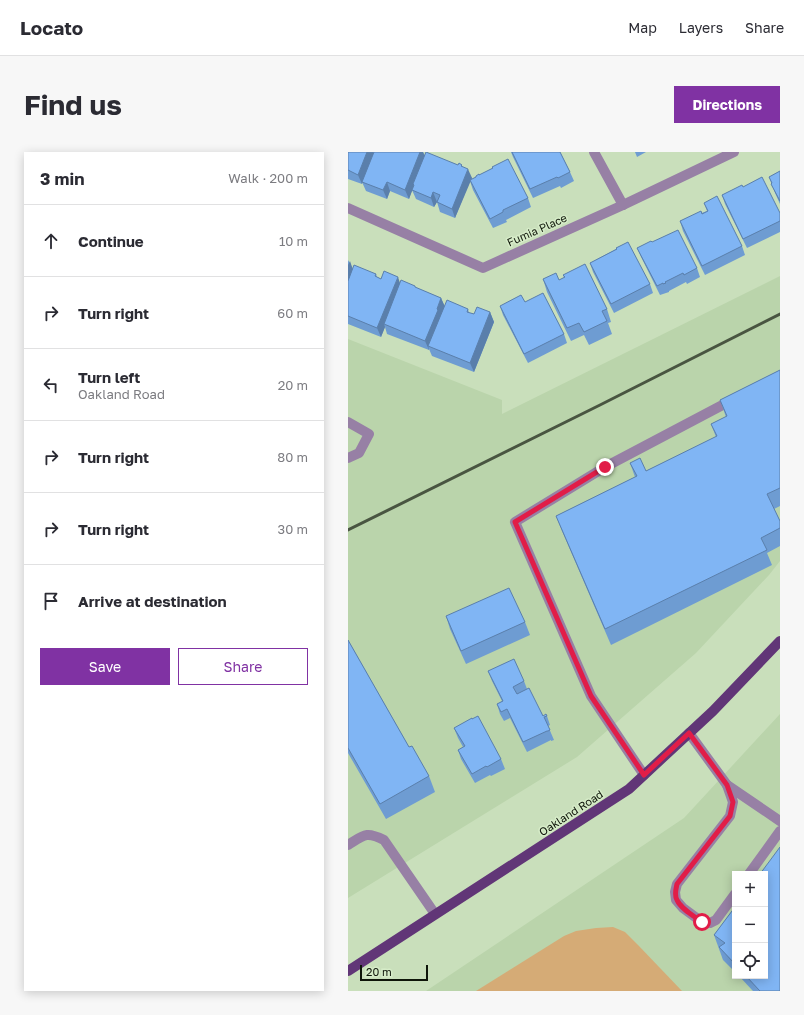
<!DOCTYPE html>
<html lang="en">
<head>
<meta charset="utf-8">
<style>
	body { margin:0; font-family:"Golos Text",sans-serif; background:#f7f7f7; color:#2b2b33 }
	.controls { position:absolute; right:12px; bottom:12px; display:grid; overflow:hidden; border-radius:0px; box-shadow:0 2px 10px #0003 }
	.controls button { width:36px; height:36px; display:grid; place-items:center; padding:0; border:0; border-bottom:1px solid #e1e1e2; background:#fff; color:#2b2b33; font:20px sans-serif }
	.scale { position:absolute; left:12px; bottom:10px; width:68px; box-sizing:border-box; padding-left:4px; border:2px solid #0e1509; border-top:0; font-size:11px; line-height:14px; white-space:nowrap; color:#0e1509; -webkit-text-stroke:3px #d6ecc8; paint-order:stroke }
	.stop { position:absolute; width:12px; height:12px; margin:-9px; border:3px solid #e11d48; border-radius:50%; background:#fff }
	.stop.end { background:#e11d48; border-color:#fff; box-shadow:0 1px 4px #0008 }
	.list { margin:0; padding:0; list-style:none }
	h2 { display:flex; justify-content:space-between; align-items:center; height:52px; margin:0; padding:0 16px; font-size:17px }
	h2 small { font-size:13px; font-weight:400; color:#7c7c81 }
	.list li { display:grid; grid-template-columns:26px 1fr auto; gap:12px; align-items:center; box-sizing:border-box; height:72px; padding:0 16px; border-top:1px solid #e1e1e2 }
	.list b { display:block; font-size:15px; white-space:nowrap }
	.list p { margin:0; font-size:13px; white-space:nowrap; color:#7c7c81 }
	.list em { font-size:13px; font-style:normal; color:#7c7c81 }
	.actions { display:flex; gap:8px; padding:12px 16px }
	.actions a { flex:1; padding:9px 0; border:1px solid #8032a3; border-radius:0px; text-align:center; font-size:14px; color:#8032a3 }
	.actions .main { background:#8032a3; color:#fff }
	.icon { flex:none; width:22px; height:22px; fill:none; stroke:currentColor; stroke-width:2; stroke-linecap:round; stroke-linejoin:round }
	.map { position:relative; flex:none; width:432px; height:839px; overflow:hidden; border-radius:0px }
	header { display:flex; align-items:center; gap:24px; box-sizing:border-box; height:56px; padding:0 20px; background:#fff; border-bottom:1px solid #e1e1e2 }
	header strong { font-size:19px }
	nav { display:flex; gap:22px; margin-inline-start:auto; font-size:14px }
	.intro { display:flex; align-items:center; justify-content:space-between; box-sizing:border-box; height:96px; padding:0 24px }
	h1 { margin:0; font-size:28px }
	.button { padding:10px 18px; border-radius:0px; background:#8032a3; color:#fff; font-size:14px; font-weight:700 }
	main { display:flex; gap:24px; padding:0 24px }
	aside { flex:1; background:#fff; border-radius:0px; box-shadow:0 2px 10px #0003 }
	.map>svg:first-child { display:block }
	.built { fill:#bad4ab; fill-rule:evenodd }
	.green { fill:#d5ab76 }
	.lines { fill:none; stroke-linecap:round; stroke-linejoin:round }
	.lane { stroke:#9780a5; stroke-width:10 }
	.street { stroke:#9780a5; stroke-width:10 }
	.primary { stroke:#613677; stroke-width:10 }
	.rail { stroke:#495541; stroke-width:3 }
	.wall { fill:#6e9cd2 }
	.shaded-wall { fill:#5a7fab }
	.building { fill:#80b5f4; stroke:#5a7fab }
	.route { stroke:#e11d48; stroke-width:5 }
	.labels { text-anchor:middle; stroke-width:3; stroke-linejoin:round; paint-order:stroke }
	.street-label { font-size:11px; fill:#0e1509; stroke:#d6ecc8 }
</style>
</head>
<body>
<header>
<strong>Locato</strong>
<nav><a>Map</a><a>Layers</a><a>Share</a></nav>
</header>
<div class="intro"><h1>Find us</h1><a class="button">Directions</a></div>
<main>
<aside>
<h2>3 min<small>Walk · 200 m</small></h2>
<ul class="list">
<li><svg class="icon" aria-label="ahead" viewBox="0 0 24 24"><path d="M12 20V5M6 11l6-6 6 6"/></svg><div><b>Continue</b></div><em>10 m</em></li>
<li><svg class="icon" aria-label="right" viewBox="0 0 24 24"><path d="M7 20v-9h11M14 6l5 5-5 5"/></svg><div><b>Turn right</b></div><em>60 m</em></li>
<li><svg class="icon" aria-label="left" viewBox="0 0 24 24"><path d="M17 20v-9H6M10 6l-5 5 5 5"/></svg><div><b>Turn left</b><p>Oakland Road</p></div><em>20 m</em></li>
<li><svg class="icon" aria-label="right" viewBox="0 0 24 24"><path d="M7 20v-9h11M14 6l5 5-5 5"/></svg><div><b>Turn right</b></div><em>80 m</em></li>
<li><svg class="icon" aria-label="right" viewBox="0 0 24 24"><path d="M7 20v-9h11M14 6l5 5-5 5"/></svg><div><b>Turn right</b></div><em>30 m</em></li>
<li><svg class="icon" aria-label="arrive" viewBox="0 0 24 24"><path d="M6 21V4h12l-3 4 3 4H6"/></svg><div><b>Arrive at destination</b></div></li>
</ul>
<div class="actions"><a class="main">Save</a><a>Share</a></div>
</aside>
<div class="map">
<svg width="432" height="839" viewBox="0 0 432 839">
	<rect width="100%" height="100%" fill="#c9dfbb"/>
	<g class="built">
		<polygon points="432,124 432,409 421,423 348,501 229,605 0,746 0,187 154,248 154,262"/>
		<path d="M432,562V839H78L336,666ZM387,722H417V824H387Z"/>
	</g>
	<polygon class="green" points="265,775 277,780 290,793 334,839 128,839 216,784 228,779 248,776"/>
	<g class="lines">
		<g class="lane">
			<polyline points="0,270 21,282 11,301 0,306"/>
			<polyline points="341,581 379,633"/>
			<polyline points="296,623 243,544 167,370 257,315 384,248"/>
			<path d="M0,693C16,683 18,679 36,688L87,762"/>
			<polyline points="401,722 432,679"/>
			<polyline points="387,742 368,768 362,771 354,770 335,756 328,748 327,740 329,732 382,664 385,650 379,633 432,669"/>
		</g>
		<g class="street">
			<polyline points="246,0 275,53"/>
			<polyline points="0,56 135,116 275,53 386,0"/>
		</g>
		<polyline class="primary" points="0,819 281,637 365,559 432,489"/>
		<polyline class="rail" points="0,378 252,253 432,162"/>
	</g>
	<g class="wall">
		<polygon points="0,0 75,0 77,4 110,13 114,13 114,15 124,26 123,28 145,16 144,15 180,46 183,55 158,68 159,70 145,76 125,38 122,29 107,66 92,60 89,50 86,55 68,47 64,38 61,47 42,39 39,47 18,39 14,30 14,32 0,27"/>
		<polygon points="163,0 212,0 222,20 226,29 213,36 212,34 185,46 165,5"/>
		<polygon points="287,0 298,0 289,5"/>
		<polygon points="432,19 432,52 427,41 421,25"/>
		<polygon points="395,35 432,61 432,80 399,96 377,52 374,43"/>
		<polygon points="356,51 394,94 397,103 357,123 335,79 332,69 359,59"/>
		<polygon points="304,90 349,116 352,125 339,132 338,130 321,139 321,140 312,143 293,105 289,96"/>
		<polygon points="268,96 302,132 305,141 266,161 245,120 242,111 268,97"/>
		<polygon points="0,108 5,117 28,122 29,125 33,127 68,136 93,146 97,155 120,157 121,161 126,162 142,160 146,170 126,220 84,204 81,197 81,198 39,182 37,175 33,185 0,172"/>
		<polygon points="215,123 259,157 263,170 260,171 264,182 241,193 236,183 223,189 199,140 195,127 211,128 216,126"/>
		<polygon points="152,154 216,182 219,191 180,211 155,163"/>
		<polygon points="432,218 432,354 426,357 432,369 432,394 419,401 424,413 263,493 214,379 208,364 287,325 282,311 298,319 368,285 363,272 378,265 372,248"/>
		<polygon points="98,464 177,470 182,483 118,512 102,477"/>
		<polygon points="0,488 61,595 81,624 87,640 38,667 0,601"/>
		<polygon points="140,519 176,529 179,537 195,564 199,564 202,573 200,574 206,588 203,589 203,588 179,600 162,566 156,569 152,562 149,552 154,549 144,529"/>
		<polygon points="106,576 153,607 157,617 143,624 142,623 127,631 113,607 110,598 115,595 110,586"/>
		<polygon points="387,755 387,820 375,808 366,783"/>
		<polygon points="391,824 417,824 432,839 405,839"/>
	</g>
	<g class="shaded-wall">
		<polygon points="19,0 26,0 14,32 10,23"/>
		<polygon points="72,0 75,0 77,5 65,32 66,34 61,47 57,38"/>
		<polygon points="120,17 124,26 107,66 104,57"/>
		<polygon points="39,30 42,39 39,47 35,38"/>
		<polygon points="85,40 89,50 86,55 83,46"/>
		<polygon points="2,109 5,118 0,131 0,113"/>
		<polygon points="50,125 53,134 36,172 37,175 33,185 29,176"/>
		<polygon points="93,146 97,155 80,194 81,197 81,198 77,189"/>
		<polygon points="142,160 146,170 126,220 122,211"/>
	</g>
	<g class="building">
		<polygon points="0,0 19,0 10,23 0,18"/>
		<polygon points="26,0 72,0 57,38 39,30 35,38 14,30"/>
		<polygon points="78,0 110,13 111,11 114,13 113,14 120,17 104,57 89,50 92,43 85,40 83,46 64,38 66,33 65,32"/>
		<polygon points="164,0 212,0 222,20 210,26 209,25 182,37"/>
		<polygon points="160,7 180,46 155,58 155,60 142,67 122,28 128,25 128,24 131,22 131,23 145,16 144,15"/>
		<polygon points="432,19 432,49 423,32 424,31 421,25"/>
		<polygon points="414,25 432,61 432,69 395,87 374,43 394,33 395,35"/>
		<polygon points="369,44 394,94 354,114 332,69 353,59 354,62 360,59 356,51"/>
		<polygon points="330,78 349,116 336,123 335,121 317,130 318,131 315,132 315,131 309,134 289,96 303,89 304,90"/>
		<polygon points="280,90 302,132 263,152 242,111 269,97 268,96"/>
		<polygon points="237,112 259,157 254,159 259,169 236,180 231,171 219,176 195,127 208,121 211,128 217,125 215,123"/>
		<polygon points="6,113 28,122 27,124 33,127 36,119 50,125 29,176 0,164 0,129"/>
		<polygon points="53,128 67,134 67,135 93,146 89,157 90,158 77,189 36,172"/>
		<polygon points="195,141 216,182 176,202 152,154 173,143 177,150"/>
		<polygon points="99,148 120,157 119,160 126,162 129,155 142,160 122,211 80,194"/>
		<polygon points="432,218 432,336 419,342 432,369 432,376 413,386 419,398 257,477 208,364 289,324 282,311 292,306 298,319 369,284 363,272 379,264 372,248"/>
		<polygon points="161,436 177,470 113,499 98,464"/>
		<polygon points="0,488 61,595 64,594 81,624 32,652 0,596"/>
		<polygon points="166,507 176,529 165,535 169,542 181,536 195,564 198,562 199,564 196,565 202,578 200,579 199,579 175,590 159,557 153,560 149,552 155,549 140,519"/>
		<polygon points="130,564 153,607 139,615 138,614 124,622 110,598 117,594 106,576 124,566 124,567"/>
		<polygon points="432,695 432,839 412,839 398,824 417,824 417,722 412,722"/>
		<polygon points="387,755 387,812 371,795 377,791 366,783"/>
	</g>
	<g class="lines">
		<path class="route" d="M257,315L167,370L243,544L296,623L341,581L379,633L385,650L382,664L329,732C328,737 326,743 329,748C333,757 346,764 354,770"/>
	</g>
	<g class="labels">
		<g class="street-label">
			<text transform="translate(189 78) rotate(-24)" y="4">Fumia Place</text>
			<text transform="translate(223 661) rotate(-33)" y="4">Oakland Road</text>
		</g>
	</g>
</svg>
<div class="controls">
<button>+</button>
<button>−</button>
<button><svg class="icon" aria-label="locate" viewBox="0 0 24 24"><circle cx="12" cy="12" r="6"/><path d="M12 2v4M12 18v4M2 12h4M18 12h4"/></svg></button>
</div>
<div class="scale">20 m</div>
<div class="stop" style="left:354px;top:770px"></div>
<div class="stop end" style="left:257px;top:315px"></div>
</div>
</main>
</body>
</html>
